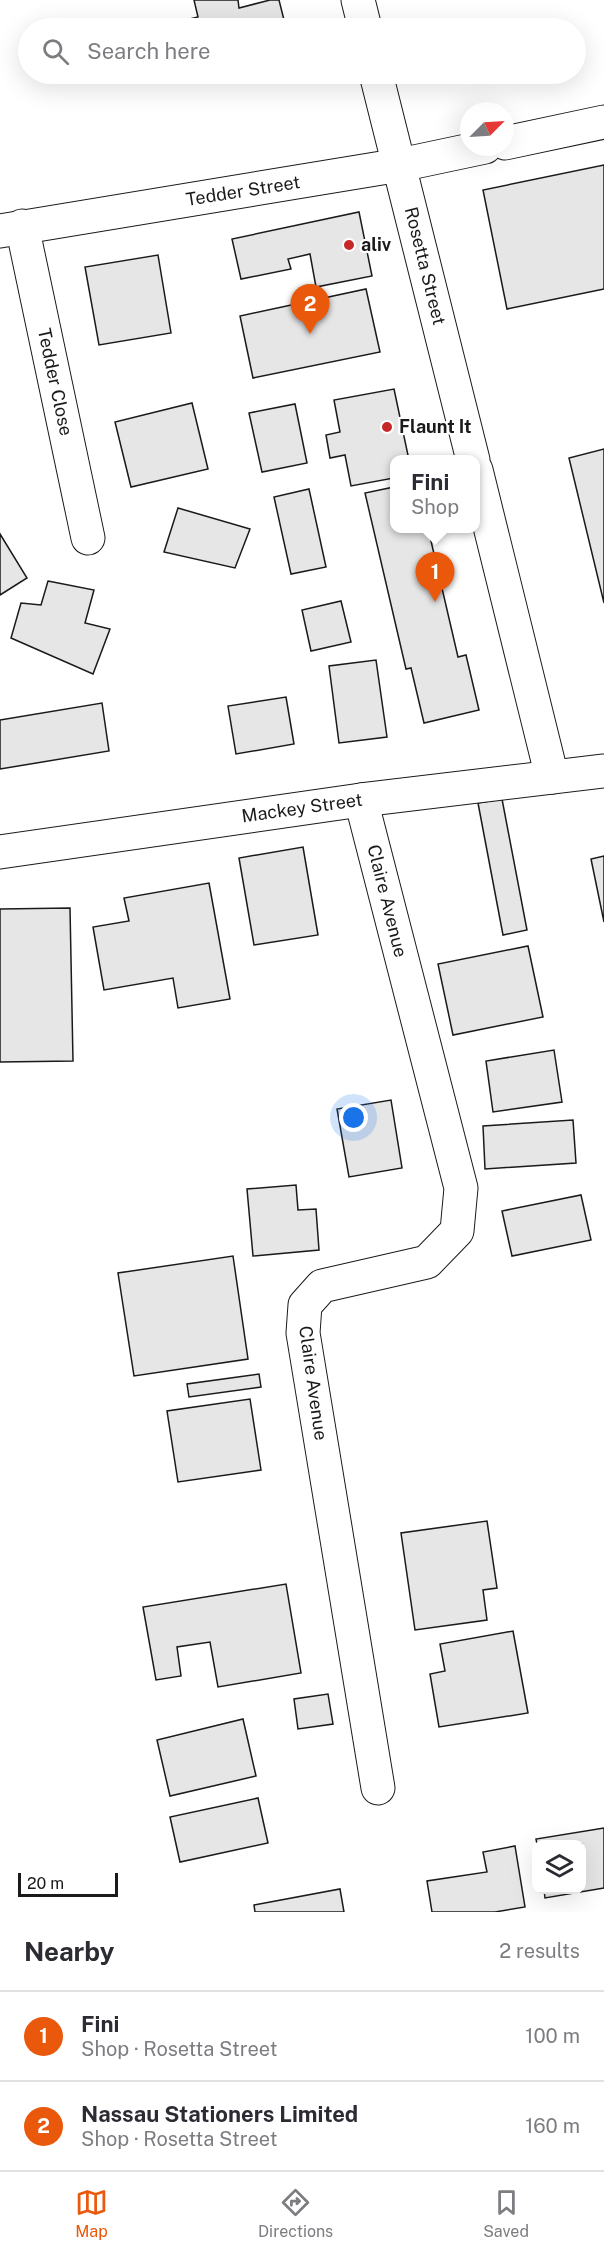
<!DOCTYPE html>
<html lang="en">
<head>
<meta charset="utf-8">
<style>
	body { margin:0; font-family:"Public Sans",sans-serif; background:#f7f7f7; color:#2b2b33 }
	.controls { position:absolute; right:18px; bottom:18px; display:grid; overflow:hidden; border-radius:12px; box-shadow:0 6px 24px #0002 }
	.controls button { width:54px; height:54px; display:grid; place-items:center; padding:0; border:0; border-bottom:2px solid #e1e1e2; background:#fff; color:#2b2b33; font:30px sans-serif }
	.compass { position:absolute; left:460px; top:102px; width:54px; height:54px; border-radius:50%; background:#fff; box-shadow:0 6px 24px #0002; rotate:66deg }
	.scale { position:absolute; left:18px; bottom:15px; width:100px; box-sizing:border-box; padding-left:6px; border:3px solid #1a1a1a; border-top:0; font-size:16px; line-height:21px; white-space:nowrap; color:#1a1a1a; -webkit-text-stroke:4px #fff; paint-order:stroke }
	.you { position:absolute; left:354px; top:1118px; width:21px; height:21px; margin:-15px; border:4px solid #fff; border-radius:50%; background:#1a73e8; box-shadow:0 0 0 9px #1a73e833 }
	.badge { display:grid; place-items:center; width:39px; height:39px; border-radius:50%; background:#ea580c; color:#fff; font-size:20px; font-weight:700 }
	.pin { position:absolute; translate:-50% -50px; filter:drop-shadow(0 2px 3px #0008) }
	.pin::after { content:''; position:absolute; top:32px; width:21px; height:18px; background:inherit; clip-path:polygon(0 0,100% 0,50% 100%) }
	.popup { position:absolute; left:390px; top:455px; width:90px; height:78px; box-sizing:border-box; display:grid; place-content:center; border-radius:12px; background:#fff; filter:drop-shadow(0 2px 4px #0005); font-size:20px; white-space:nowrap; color:#7c7c81 }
	.popup b { font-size:22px; color:#2b2b33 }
	.popup::after { content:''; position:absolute; left:50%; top:100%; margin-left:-12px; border:12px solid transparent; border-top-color:#fff }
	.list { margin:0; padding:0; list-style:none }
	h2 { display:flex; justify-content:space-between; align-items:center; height:78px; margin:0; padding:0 24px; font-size:26px }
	h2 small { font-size:20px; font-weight:400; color:#7c7c81 }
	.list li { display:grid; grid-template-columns:39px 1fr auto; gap:18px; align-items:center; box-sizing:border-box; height:90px; padding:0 24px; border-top:2px solid #e1e1e2 }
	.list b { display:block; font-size:22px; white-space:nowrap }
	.list p { margin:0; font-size:20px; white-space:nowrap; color:#7c7c81 }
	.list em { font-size:20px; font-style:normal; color:#7c7c81 }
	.icon { flex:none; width:33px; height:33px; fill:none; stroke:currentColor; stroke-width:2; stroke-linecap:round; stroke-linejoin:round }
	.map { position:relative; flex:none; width:604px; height:1912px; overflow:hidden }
	.search { position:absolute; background:#fff; box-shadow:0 6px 24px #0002; left:18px; right:18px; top:18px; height:66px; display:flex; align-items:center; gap:15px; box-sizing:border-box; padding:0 21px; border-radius:33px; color:#7c7c81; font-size:22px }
	.sheet { height:258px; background:#fff }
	nav { display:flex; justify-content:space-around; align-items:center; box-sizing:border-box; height:84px; border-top:2px solid #e1e1e2; background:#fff; font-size:16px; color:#7c7c81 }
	nav a { display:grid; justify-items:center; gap:3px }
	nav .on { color:#ea580c }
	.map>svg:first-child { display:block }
	.building { fill:#e6e6e6; stroke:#1a1a1a; stroke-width:1.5 }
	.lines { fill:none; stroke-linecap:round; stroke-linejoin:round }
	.minor-casing { stroke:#1a1a1a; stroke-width:35 }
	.major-casing { stroke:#1a1a1a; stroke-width:35 }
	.minor { stroke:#fff; stroke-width:33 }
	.major { stroke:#fff; stroke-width:33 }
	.poi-dot { fill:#c62828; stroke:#fff; stroke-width:2 }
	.labels { text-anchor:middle; stroke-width:4.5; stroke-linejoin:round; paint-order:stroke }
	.street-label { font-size:18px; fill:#1a1a1a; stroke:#fff }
	.poi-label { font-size:18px; font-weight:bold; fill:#1a1a1a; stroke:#fff; text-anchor:start }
</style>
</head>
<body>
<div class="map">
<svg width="604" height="1912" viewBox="0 0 604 1912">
	<rect width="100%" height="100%" fill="#fff"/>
	<g class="building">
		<polygon points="194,0 238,0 239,8 270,0 279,0 286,28 183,28 181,21 198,17"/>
		<polygon points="604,165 604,289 507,309 483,190"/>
		<polygon points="359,212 372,276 316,287 310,254 288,259 291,269 241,279 232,239"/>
		<polygon points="158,255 171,333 99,345 85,267"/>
		<polygon points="366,289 380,352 253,378 240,316"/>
		<polygon points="394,389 409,460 394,460 394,466 391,467 394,478 351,486 345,455 330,458 326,435 340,432 334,400"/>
		<polygon points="192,403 208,469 131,487 115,422"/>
		<polygon points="295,404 307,463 262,472 249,413"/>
		<polygon points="604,449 604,603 569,458"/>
		<polygon points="394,487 394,528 428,528 458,657 466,655 479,710 424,723 411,668 406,669 365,493"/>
		<polygon points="309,489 326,567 291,574 274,497"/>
		<polygon points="178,508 250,529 235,568 164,552"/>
		<polygon points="0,534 27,578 0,595"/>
		<polygon points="48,581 94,590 85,623 110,629 93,674 11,638 21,603 41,605"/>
		<polygon points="341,601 351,642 311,651 302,610"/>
		<polygon points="376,660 387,737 339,743 329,666"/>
		<polygon points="286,697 294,744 236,754 228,706"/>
		<polygon points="102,703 109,751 0,769 0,720"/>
		<polygon points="502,799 527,930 503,935 478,803"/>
		<polygon points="303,847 318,935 254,945 239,858"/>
		<polygon points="604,856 604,922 591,859"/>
		<polygon points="209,883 230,999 178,1008 173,978 104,990 93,927 129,921 124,898"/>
		<polygon points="70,908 73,1061 0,1062 0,909"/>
		<polygon points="528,946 543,1017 453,1035 438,964"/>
		<polygon points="554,1050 562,1102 493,1112 486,1061"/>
		<polygon points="391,1100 402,1168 349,1177 337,1109"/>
		<polygon points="573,1120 576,1163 485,1169 483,1126"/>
		<polygon points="296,1185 298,1210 316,1209 319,1250 253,1256 247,1189"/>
		<polygon points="581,1195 591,1240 512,1256 502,1211"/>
		<polygon points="233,1256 248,1359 134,1376 118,1273"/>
		<polygon points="259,1374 261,1387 189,1397 187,1384"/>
		<polygon points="250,1399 261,1470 178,1482 167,1411"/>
		<polygon points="487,1521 497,1588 483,1590 487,1620 415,1630 401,1533"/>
		<polygon points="286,1584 301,1673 218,1687 210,1642 177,1647 181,1676 156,1680 143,1607"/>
		<polygon points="513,1631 528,1713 439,1727 430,1674 445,1671 440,1644"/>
		<polygon points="328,1694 333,1724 298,1729 294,1699"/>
		<polygon points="243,1719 256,1776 170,1796 157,1740"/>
		<polygon points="258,1798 268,1843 180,1862 170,1817"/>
		<polygon points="604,1828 604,1888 545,1898 544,1890 582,1890 582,1844 537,1844 536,1839"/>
		<polygon points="515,1846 525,1907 495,1912 432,1912 427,1881 487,1872 483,1852"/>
		<polygon points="340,1889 344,1912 255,1912 254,1905"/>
	</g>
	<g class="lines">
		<defs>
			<g id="minor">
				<polyline points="358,0 365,28"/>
				<polyline points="376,74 473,460"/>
				<polyline points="505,143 604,122"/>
				<polyline points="22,226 88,538"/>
				<polyline points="0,231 400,165 485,147"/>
				<polyline points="476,470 552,777"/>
				<polyline points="361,800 461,1188 457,1231 427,1262 322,1286 305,1305 303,1333 378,1788"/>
			</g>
			<polyline id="major" points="0,852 361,800 604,771"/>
		</defs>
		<use href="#minor" class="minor-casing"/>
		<use href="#major" class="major-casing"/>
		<use href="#minor" class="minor"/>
		<use href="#major" class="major"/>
	</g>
	<g class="poi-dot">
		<circle cx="349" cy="245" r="6"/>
		<circle cx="387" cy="427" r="6"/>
	</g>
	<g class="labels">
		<g class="street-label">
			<text transform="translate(243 191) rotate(-9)" y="6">Tedder Street</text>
			<text transform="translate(425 266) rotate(76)" y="6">Rosetta Street</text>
			<text transform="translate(55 382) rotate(78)" y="6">Tedder Close</text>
			<text transform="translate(302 808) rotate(-8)" y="6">Mackey Street</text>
			<text transform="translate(387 901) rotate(76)" y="6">Claire Avenue</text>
			<text transform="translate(313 1383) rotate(82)" y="6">Claire Avenue</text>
		</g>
		<g class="poi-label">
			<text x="361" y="251">aliv</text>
			<text x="399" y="433">Flaunt It</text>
		</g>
	</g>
</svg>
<div class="controls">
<button><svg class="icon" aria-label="layers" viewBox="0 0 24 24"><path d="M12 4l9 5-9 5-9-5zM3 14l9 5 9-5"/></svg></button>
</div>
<svg class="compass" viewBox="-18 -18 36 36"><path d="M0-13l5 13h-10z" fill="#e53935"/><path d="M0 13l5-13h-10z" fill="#7c7c81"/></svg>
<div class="scale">20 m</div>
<div class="you"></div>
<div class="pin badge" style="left:435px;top:602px">1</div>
<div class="popup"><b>Fini</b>Shop</div>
<div class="pin badge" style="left:310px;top:334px">2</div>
<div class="search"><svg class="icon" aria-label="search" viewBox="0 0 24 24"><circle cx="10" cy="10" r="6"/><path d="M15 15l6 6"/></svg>Search here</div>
</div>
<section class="sheet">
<h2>Nearby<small>2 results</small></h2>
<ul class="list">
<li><span class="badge">1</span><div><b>Fini</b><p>Shop · Rosetta Street</p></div><em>100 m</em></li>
<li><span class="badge">2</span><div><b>Nassau Stationers Limited</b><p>Shop · Rosetta Street</p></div><em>160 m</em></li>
</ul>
</section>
<nav>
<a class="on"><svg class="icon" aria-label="map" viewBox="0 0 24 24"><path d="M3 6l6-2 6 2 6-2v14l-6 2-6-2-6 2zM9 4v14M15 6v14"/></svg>Map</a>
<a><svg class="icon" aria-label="directions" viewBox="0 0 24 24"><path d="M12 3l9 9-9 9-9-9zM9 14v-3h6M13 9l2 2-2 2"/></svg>Directions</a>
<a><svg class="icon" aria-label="saved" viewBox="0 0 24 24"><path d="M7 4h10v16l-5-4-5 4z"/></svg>Saved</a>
</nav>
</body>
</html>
